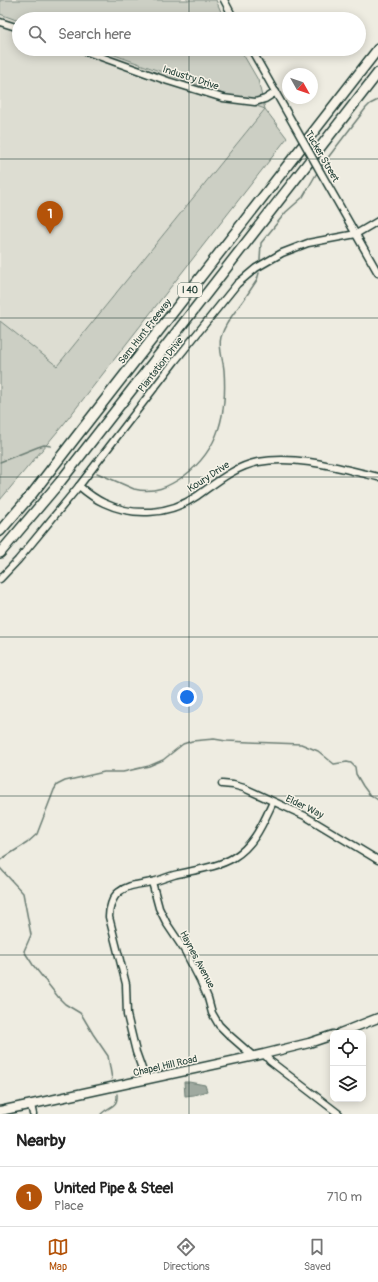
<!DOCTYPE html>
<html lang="en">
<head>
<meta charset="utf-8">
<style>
	body { margin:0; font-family:Pangolin,sans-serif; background:#f6f6f6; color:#222 }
	.controls { position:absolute; right:12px; bottom:12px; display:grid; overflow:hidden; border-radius:8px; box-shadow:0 2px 10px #0003 }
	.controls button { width:36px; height:36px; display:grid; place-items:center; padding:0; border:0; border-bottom:1px solid #e0e0e0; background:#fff; color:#222; font:20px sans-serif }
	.compass { position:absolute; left:282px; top:68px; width:36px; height:36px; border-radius:50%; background:#fff; box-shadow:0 2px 10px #0003; rotate:130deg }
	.you { position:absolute; left:187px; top:697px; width:14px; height:14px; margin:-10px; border:3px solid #fff; border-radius:50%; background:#1a73e8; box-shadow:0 0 0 6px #1a73e833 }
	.badge { display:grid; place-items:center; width:26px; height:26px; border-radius:50%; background:#b45309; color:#fff; font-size:13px; font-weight:700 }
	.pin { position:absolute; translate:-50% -33px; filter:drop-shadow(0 1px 2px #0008) }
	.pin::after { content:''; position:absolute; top:21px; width:14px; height:12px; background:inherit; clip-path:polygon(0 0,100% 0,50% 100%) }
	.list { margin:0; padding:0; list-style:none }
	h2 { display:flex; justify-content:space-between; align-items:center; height:52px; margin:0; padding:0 16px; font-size:17px }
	h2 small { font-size:13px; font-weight:400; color:#767676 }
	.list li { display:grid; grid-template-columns:26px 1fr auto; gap:12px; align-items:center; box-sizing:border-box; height:60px; padding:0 16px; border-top:1px solid #e0e0e0 }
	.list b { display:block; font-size:15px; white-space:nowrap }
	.list p { margin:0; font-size:13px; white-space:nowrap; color:#767676 }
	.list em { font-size:13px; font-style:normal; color:#767676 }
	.icon { flex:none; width:22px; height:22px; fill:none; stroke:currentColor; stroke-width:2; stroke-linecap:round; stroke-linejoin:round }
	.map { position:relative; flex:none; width:378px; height:1114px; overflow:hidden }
	.search { position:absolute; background:#fff; box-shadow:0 2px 10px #0003; left:12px; right:12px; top:12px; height:44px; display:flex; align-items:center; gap:10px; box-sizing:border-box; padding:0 14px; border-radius:22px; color:#767676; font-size:15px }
	.sheet { height:112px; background:#fff }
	nav { display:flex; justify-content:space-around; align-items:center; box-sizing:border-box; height:56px; border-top:1px solid #e0e0e0; background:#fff; font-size:11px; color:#767676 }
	nav a { display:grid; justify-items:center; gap:2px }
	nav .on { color:#b45309 }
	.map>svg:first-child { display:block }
	.built { fill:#ddddd2 }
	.green { fill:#cccfc4; stroke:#76867c }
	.water { fill:#9fa99f; stroke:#6c7e74 }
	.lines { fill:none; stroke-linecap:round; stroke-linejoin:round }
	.stream { stroke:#6c7e74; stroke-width:1.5 }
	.minor-casing { stroke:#1f3d34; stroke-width:9 }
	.major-casing { stroke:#1f3d34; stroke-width:11 }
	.highway-casing { stroke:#1f3d34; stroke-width:12 }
	.minor { stroke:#f7f3e8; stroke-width:6 }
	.major { stroke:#f7f3e8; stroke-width:8 }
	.highway { stroke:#f7f3e8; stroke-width:9 }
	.minor-bridge-casing { stroke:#1f3d34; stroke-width:9; stroke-linecap:butt }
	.minor-bridge { stroke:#f7f3e8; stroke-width:6 }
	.grid { fill:none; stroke:#1f3d34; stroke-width:1; stroke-opacity:0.55 }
	.labels { text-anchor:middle; stroke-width:3; stroke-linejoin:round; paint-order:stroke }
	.shield { fill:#f7f3e8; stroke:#60746a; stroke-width:1 }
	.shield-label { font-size:9px; font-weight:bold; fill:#1f3d34 }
	.street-label { font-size:10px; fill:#1f3d34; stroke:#f7f3e8 }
</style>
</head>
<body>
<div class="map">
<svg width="378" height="1114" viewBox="0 0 378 1114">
	<rect width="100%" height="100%" fill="#eeece1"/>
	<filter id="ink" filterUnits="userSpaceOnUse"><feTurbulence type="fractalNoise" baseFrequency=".025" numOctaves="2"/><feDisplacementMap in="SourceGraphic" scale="8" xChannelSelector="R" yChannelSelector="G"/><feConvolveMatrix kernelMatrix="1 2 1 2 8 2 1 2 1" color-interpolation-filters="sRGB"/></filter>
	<g filter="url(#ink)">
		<polygon class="built" points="0,14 19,21 19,49 98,49 265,109 57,366 0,321"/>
		<g class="green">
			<polygon points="0,0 216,0 224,19 19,19 19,21 0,14"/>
			<polygon points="98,49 240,49 258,80 265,109 287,138 63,425 0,500 0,321 57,366 265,109"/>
		</g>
		<polygon class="water" points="184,1082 189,1082 205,1085 207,1091 194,1095 185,1096"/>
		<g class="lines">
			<g class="stream">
				<polyline points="320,168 366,108 370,104 378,100"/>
				<polyline points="260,260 261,243 286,212 303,197 318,171"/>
				<polyline points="0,462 38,447 44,445 51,446"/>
				<path d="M97,473L134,489C154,494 168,487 184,476C220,449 227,412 224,370C223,359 218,347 221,337C225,322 237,310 245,298C249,292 253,286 257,280L259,273"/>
				<polyline points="0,860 27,843 37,834 54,790 57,785 65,781 104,772 123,772 149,766 163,760 183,744 192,741 214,739 226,741 301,744 318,751 334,764 347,762 351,763 355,767 356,774 363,786 369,794 378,800"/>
				<polyline points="0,868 23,893 31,935 24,951 33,965 59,998 65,1004 80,1013 83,1017 93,1034 108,1056 112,1079"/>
				<path d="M101,1114C110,1105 118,1108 117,1094"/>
			</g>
			<defs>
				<g id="minor">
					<polyline points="224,0 234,19"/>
					<polyline points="0,22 19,28"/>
					<polyline points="79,49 168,81 223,98 255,102 265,99 276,92"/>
					<polyline points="251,49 294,125"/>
					<polyline points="321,173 378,273"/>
					<path d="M79,486C86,492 95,499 104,503C134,517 169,515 197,496C217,482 234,467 258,462C298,455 339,468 378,477"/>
					<polyline points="0,579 18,560 79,486 175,361 237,284 256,268 282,253 308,243 356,234 378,221"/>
					<polyline points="222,784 233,785 244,788 305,816 378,860"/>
					<polyline points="152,882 159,908 167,924 185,951 200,980 208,998 212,1013 219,1025 229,1035 253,1056"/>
					<polyline points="264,1054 270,1061 339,1114"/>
					<path d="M146,1080L136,1052L127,1015L126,984L109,917C109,909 112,897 119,892C129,884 139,885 151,882C159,881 166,877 174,875C193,870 216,868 233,858C254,846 263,823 273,802"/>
					<polyline points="31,1105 33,1114"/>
				</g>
				<g id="major">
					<polyline points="340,1033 378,1018"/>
					<polyline points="0,1111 264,1054 309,1043 333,1035"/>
				</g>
				<g id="highway">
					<polyline points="0,531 32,494 76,437 378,49"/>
					<polyline points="0,553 60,482 378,73"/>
				</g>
			</defs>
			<use href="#minor" class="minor-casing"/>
			<use href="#major" class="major-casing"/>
			<use href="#highway" class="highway-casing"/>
			<use href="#minor" class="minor"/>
			<use href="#major" class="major"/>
			<use href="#highway" class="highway"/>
			<defs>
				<polyline id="minor-bridge" points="294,125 321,173"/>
			</defs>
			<use href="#minor-bridge" class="minor-bridge-casing"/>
			<use href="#minor-bridge" class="minor-bridge"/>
		</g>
	</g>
	<path class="grid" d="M189,0V19M189,49V1114M0,159H378M0,318H378M0,477H378M0,637H378M0,796H378M0,955H378"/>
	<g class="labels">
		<rect class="shield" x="178" y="283" width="24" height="14" rx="3"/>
		<g class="shield-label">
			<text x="190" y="293">I 40</text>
		</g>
		<g class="street-label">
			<text transform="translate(191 77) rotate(18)" y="4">Industry Drive</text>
			<text transform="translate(323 156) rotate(60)" y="4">Tucker Street</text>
			<text transform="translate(144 331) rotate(-52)" y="4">Sam Hunt Freeway</text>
			<text transform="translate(160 364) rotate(-52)" y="4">Plantation Drive</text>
			<text transform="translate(208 476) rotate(-33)" y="4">Koury Drive</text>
			<text transform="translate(305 806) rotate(26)" y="4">Elder Way</text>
			<text transform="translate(198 959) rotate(62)" y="4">Haynes Avenue</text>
			<text transform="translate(165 1065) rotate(-13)" y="4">Chapel Hill Road</text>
		</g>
	</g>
</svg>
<div class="controls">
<button><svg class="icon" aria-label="locate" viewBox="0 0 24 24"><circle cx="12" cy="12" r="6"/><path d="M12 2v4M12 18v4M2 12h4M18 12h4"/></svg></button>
<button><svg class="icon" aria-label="layers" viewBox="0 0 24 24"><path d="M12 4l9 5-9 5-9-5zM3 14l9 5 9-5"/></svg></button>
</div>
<svg class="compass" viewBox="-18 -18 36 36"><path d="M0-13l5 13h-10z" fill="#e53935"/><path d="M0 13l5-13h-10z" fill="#767676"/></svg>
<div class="you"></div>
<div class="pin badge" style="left:50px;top:234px">1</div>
<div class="search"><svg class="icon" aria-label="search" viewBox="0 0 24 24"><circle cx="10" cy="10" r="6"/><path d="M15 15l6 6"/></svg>Search here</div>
</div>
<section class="sheet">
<h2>Nearby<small></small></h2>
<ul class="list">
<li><span class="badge">1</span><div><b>United Pipe &amp; Steel</b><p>Place</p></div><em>710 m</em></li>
</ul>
</section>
<nav>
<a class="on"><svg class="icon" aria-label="map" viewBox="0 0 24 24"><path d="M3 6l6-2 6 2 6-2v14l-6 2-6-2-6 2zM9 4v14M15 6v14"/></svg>Map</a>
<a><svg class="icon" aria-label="directions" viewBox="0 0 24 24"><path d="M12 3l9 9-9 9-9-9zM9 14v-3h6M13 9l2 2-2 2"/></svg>Directions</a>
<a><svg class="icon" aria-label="saved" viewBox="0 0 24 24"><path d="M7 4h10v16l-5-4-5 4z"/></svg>Saved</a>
</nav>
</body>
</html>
